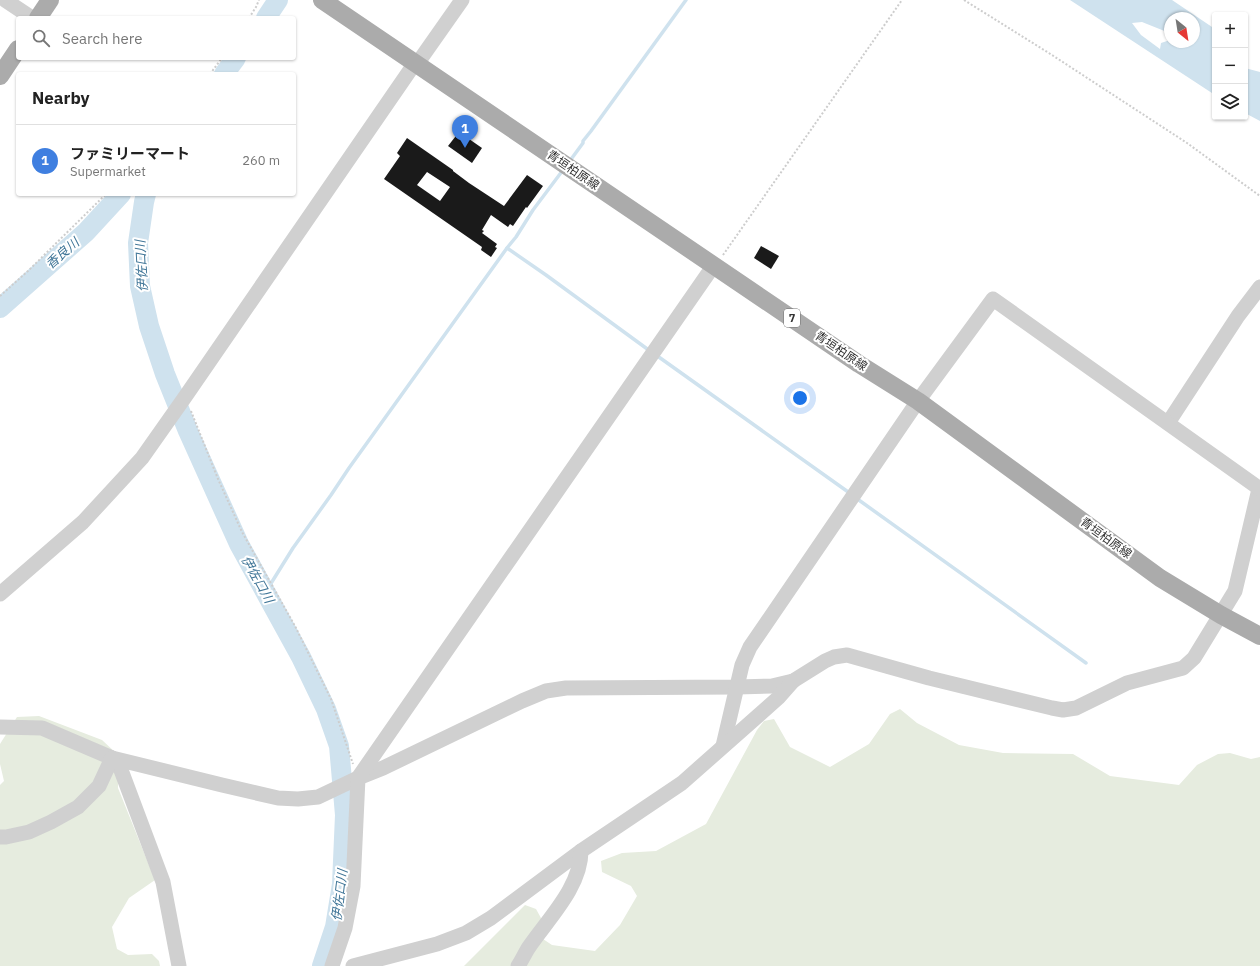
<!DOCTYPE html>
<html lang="en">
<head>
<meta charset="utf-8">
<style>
	body { margin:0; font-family:"IBM Plex Sans","Noto Sans JP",sans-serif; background:#f2f2f2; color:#222 }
	.controls { position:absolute; right:12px; top:12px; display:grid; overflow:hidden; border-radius:4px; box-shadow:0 1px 3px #0004 }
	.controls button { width:36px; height:36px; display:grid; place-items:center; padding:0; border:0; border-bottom:1px solid #e0e0e0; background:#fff; color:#222; font:20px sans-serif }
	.compass { position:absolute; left:1164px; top:12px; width:36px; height:36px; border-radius:50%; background:#fff; box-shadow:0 1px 3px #0004; rotate:150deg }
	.you { position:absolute; left:800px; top:398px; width:14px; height:14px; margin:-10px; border:3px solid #fff; border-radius:50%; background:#1a73e8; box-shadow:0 0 0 6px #1a73e833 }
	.badge { display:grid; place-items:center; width:26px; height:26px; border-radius:50%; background:#7c3aed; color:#fff; font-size:13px; font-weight:700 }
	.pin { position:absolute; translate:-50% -33px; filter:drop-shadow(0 1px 2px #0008) }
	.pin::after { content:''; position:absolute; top:21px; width:14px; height:12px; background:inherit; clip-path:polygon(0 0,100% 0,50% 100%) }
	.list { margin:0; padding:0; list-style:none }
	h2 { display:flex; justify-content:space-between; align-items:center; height:52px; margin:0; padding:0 16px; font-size:17px }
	h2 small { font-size:13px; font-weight:400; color:#767676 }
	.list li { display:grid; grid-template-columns:26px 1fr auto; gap:12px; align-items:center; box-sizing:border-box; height:72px; padding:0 16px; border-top:1px solid #e0e0e0 }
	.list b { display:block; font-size:15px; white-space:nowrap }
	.list p { margin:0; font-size:13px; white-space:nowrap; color:#767676 }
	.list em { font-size:13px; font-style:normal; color:#767676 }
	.icon { flex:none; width:22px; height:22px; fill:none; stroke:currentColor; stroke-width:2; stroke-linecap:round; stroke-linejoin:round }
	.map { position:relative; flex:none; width:1260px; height:966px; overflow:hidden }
	.search { position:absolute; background:#fff; box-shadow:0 1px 3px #0004; left:16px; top:16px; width:280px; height:44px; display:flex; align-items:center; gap:10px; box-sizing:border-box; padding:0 14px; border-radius:4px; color:#767676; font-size:15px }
	.panel { position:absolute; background:#fff; box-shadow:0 1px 3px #0004; left:16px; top:72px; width:280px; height:124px; border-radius:4px }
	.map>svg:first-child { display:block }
	.green { fill:#e6ecdf }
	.water { fill:#cfe2ee; fill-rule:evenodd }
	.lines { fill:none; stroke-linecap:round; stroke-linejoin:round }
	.stream { stroke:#cfe2ee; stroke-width:3.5 }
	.river { stroke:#cfe2ee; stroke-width:20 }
	.building { fill:#1a1a1a; fill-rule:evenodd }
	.path { stroke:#cdcdcd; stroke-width:2; stroke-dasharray:2 2; stroke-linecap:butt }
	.minor { stroke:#d0d0d0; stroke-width:15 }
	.major { stroke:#ababab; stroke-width:18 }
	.labels { text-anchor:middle; stroke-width:4; stroke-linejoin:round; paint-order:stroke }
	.shield { fill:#fff; stroke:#707070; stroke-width:1 }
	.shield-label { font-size:11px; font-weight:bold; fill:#333 }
	.street-label { font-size:12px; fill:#333; stroke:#fff }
	.water-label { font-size:13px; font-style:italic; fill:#3f7597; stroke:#fff }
</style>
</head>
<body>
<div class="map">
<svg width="1260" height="966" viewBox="0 0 1260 966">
	<rect width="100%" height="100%" fill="#fff"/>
	<g class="green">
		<polygon points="900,709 917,723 959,745 1003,753 1073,754 1110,776 1179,785 1197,765 1218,754 1230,753 1251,759 1260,757 1260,966 464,966 525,905 536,909 541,918 540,928 543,939 552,945 595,951 620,925 637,896 631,886 602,872 601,861 622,853 656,851 706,824 757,730 764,721 774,719 790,747 830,767 869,744 890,714"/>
		<polygon points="39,716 102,740 118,755 118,788 155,880 129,898 112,927 117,949 128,955 152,954 159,961 160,966 0,966 0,785 4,781 0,764 0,744 17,717"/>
	</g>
	<g class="water">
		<path d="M1070,0H1172L1215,29V95ZM1170,18H1194V42H1170V40L1161,43L1160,49L1141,35L1132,23L1142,22L1167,32L1170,38Z"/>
		<polygon points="1245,68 1260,72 1260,121 1245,113"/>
	</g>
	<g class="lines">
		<g class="stream">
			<polyline points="569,162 583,143 583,141 591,131 686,0"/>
			<polyline points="507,248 546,275 650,351"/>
			<polyline points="656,355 851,494"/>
			<polyline points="856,498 1086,663"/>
			<polyline points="265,593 293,548 331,495 349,468 507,248 516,237 533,210 563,170"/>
		</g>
		<g class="river">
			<polyline points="266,18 278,0"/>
			<polyline points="224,74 236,58"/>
			<polyline points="146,194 144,202 138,243 140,286 149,326 165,374 188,431 239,544 301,657 326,709 339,746 345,815 342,884 335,927 322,966"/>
			<polyline points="0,308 86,232 121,194"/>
		</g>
	</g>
	<g class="building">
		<polygon points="459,132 482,148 472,163 448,146"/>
		<path d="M407,138L453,170V171L469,183L504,206L527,175L543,186L527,208L526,207L513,226L510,224L508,227L491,215L482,230L484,231L482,233L497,244L495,247L497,248L491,257L481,250L482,247L384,179L400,156L397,153ZM427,172L450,187L440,201L417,185Z"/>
		<polygon points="761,246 779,256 771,269 754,258"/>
	</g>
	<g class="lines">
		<g class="path">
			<polyline points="964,0 1052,55 1187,143 1260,196"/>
			<polyline points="249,18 256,7 259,0"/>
			<polyline points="210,74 222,58"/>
			<polyline points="723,255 902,0"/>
			<polyline points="0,296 28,271 106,194"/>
			<polyline points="191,411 218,479 242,532 295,626 331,699 353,764"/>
		</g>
		<g class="minor">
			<polyline points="5,0 32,18"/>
			<polyline points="417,64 462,0"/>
			<polyline points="1168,423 1238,316 1260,287"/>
			<polyline points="0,594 83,522 142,458 185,397 415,63"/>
			<polyline points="0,727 42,728 112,758 222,785 278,798 298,799 318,797 358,778 383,768 522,701 546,691 566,688 737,687 772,686 793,681 825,661 834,657 847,655 929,678 1052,708 1063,710 1076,708 1127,683 1183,668 1194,658 1235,591 1259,489"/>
			<polyline points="723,746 742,665 750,647 918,401 993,299 1260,489"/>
			<polyline points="112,758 121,770 163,882 179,966"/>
			<polyline points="0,837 6,837 29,832 51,822 78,807 99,786 112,758"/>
			<polyline points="332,966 345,928 353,886 358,778 714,265"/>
			<polyline points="353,966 437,944 466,933 491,918 581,851 682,783 778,698 793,681"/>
			<path d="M518,966C522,960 525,953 529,947C548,919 581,887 581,851"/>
		</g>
		<g class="major">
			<polyline points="322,0 859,364 918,401 1160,578 1221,615 1260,636"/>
			<polyline points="38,18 50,0"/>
			<polyline points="0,76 18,49"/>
		</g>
	</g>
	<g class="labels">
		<rect class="shield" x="784" y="309" width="16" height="18" rx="3"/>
		<g class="shield-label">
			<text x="792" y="322">7</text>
		</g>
		<g class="street-label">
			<text transform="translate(573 170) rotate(34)" y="4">青垣柏原線</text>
			<text transform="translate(841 351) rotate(34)" y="4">青垣柏原線</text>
			<text transform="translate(1106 538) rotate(36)" y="4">青垣柏原線</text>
		</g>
		<g class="water-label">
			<text transform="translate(62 253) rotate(-41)" y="5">香良川</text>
			<text transform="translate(141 266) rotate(-93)" y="5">伊佐口川</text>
			<text transform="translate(258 579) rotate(61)" y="5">伊佐口川</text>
			<text transform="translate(339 895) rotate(-83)" y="5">伊佐口川</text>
		</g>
	</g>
</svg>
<div class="controls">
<button>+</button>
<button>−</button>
<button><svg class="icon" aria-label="layers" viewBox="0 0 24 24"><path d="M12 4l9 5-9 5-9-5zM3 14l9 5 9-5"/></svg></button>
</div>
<svg class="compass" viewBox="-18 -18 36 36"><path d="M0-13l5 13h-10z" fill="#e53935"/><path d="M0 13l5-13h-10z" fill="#767676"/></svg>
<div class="you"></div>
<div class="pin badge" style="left:465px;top:148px;background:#3f7fe0">1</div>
<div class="search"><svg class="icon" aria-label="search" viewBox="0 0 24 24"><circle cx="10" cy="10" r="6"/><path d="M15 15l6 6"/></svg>Search here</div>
<section class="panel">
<h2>Nearby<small></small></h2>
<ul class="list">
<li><span class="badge" style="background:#3f7fe0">1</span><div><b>ファミリーマート</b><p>Supermarket</p></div><em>260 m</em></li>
</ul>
</section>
</div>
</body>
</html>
